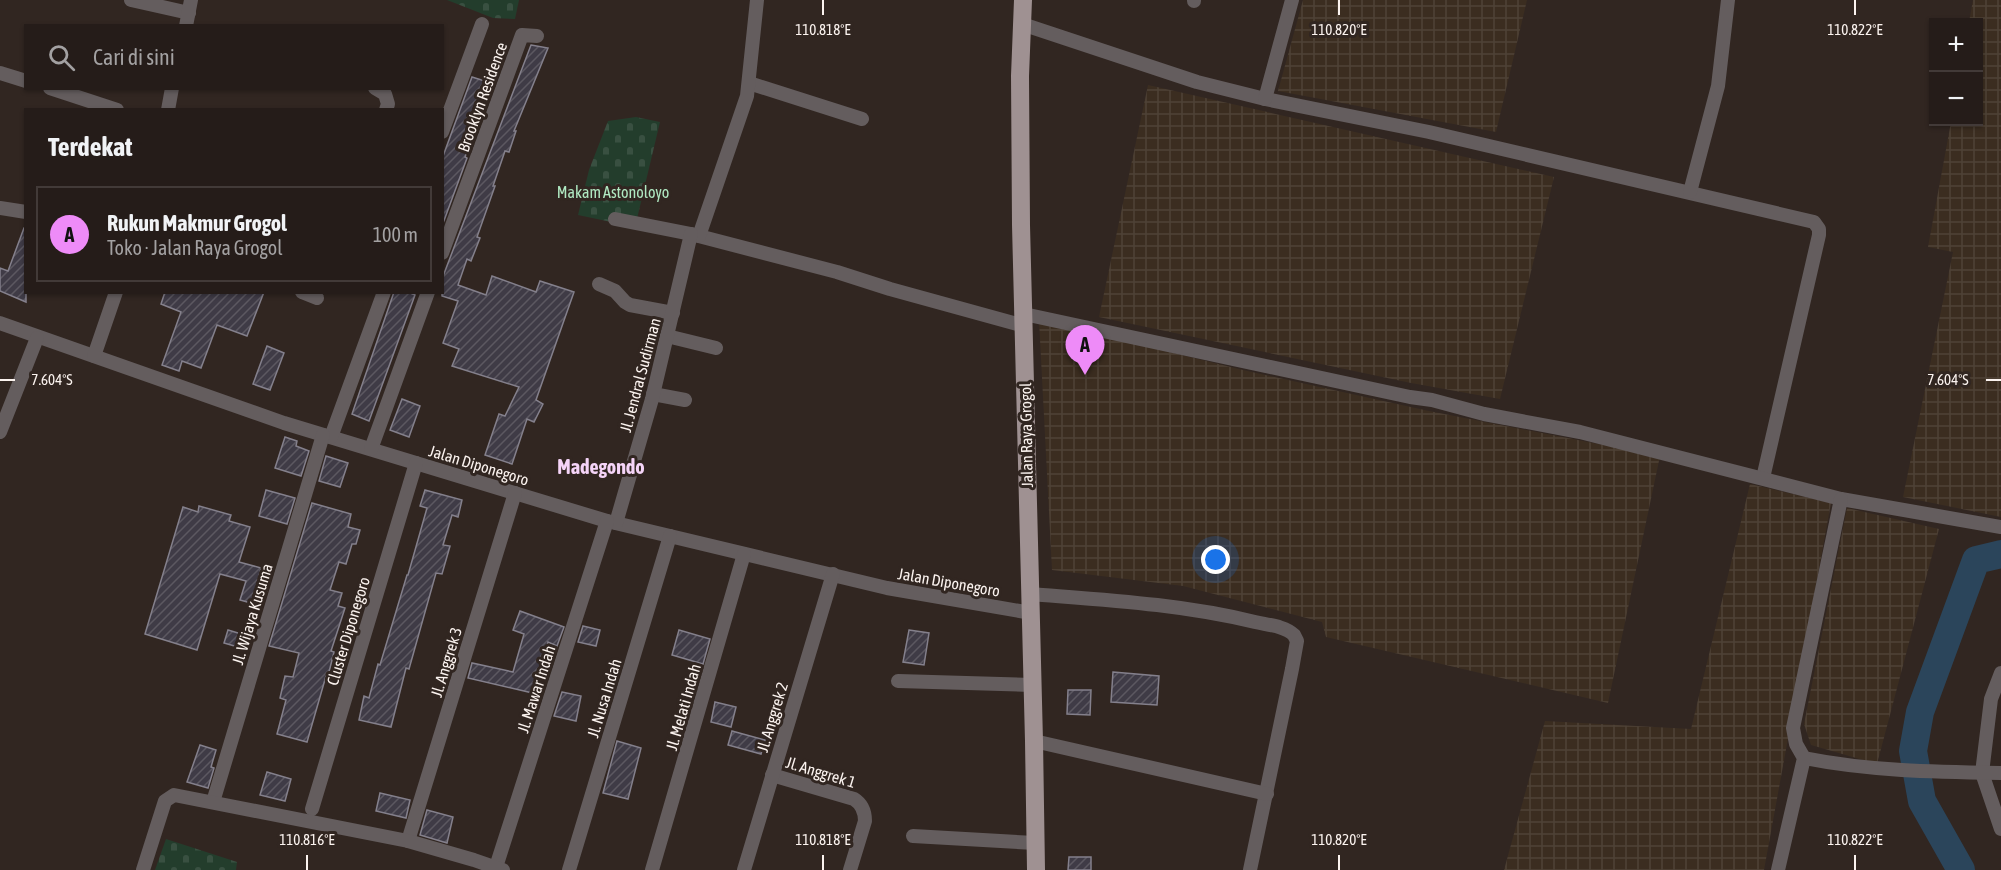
<!DOCTYPE html>
<html lang="id">
<head>
<meta charset="utf-8">
<style>
	body { margin:0; font-family:"Asap Condensed",sans-serif; background:#312926; color:#f1f3f6 }
	.controls { position:absolute; right:18px; top:18px; display:grid; overflow:hidden; border-radius:0px; box-shadow:0 2px 4px #0004 }
	.controls button { width:54px; height:54px; display:grid; place-items:center; padding:0; border:0; border-bottom:2px solid #423a38; background:#251c19; color:#f1f3f6; font:30px sans-serif }
	.you { position:absolute; left:1216px; top:560px; width:21px; height:21px; margin:-15px; border:4px solid #fff; border-radius:50%; background:#1a73e8; box-shadow:0 0 0 9px #1a73e833 }
	.badge { display:grid; place-items:center; width:39px; height:39px; border-radius:50%; background:#ee8bf8; color:#111; font-size:20px; font-weight:700 }
	.pin { position:absolute; translate:-50% -50px; filter:drop-shadow(0 2px 3px #0008) }
	.pin::after { content:''; position:absolute; top:32px; width:21px; height:18px; background:inherit; clip-path:polygon(0 0,100% 0,50% 100%) }
	.list { margin:0; padding:0; list-style:none }
	h2 { display:flex; justify-content:space-between; align-items:center; height:78px; margin:0; padding:0 24px; font-size:26px }
	h2 small { font-size:20px; font-weight:400; color:#a3a1a2 }
	.list li { display:grid; grid-template-columns:39px 1fr auto; gap:18px; align-items:center; box-sizing:border-box; height:96px; margin:0 12px 12px; padding:0 12px; border:2px solid #423a38; border-radius:0px }
	.list b { display:block; font-size:22px; white-space:nowrap }
	.list p { margin:0; font-size:20px; white-space:nowrap; color:#a3a1a2 }
	.list em { font-size:20px; font-style:normal; color:#a3a1a2 }
	.icon { flex:none; width:33px; height:33px; fill:none; stroke:currentColor; stroke-width:2; stroke-linecap:round; stroke-linejoin:round }
	.map { position:relative; flex:none; width:2001px; height:870px; overflow:hidden }
	.search { position:absolute; background:#251c19; box-shadow:0 2px 4px #0004; left:24px; top:24px; width:420px; height:66px; display:flex; align-items:center; gap:15px; box-sizing:border-box; padding:0 21px; border-radius:0px; color:#a3a1a2; font-size:22px }
	.panel { position:absolute; background:#251c19; box-shadow:0 2px 4px #0004; left:24px; top:108px; width:420px; height:186px; border-radius:0px }
	.map>svg:first-child { display:block }
	.industrial { fill:url(#industrial-grid) }
	.cemetery { fill:url(#cemetery-stones) }
	.lines { fill:none; stroke-linecap:round; stroke-linejoin:round }
	.river { stroke:#2b455b; stroke-width:28 }
	.building { fill:url(#building-hatch); stroke:#84808c; stroke-width:1.5 }
	.street { stroke:#645d5e; stroke-width:14 }
	.primary { stroke:#9f9192; stroke-width:18 }
	.ticks { fill:none; stroke:#fbf3ef; stroke-width:2 }
	.labels { text-anchor:middle; stroke-width:6; stroke-linejoin:round; paint-order:stroke }
	.street-label { font-size:16px; fill:#fbf3ef; stroke:#312621 }
	.park-label { font-size:16px; fill:#b0e9c2; stroke:#312621 }
	.quarter-label { font-size:20px; font-weight:bold; fill:#f5d4f8; stroke:#312621 }
	.ticks-label { font-size:15px; text-anchor:middle; fill:#fbf3ef; stroke:#312621; stroke-width:6; stroke-linejoin:round; paint-order:stroke }
</style>
</head>
<body>
<div class="map">
<svg width="2001" height="870" viewBox="0 0 2001 870">
	<defs>
		<pattern id="industrial-grid" width="8" height="8" patternUnits="userSpaceOnUse" patternTransform="scale(1.5)"><rect width="8" height="8" fill="#3b2d20"/><path d="M0 4h8M4 0v8" fill="none" stroke="#4e4236"/></pattern>
		<pattern id="cemetery-stones" width="16" height="16" patternUnits="userSpaceOnUse" patternTransform="scale(1.5)"><rect width="16" height="16" fill="#233d2c"/><path d="M2 7V4a2 2 0 0 1 4 0v3zM10 15v-3a2 2 0 0 1 4 0v3z" fill="#395041"/></pattern>
		<pattern id="building-hatch" width="6" height="6" patternUnits="userSpaceOnUse" patternTransform="scale(1.5)"><rect width="6" height="6" fill="#3f3b46"/><path d="M-1 1l2-2M0 6l6-6M5 7l2-2" fill="none" stroke="#5c5861"/></pattern>
	</defs>
	<rect width="100%" height="100%" fill="#312621"/>
	<g class="industrial">
		<polygon points="1303,0 1527,0 1496,132 1278,91"/>
		<polygon points="1973,0 2001,0 2001,517 1903,497 1953,252 1928,247 1951,122 1978,122 1978,22 1969,22"/>
		<polygon points="1148,85 1554,177 1500,399 1411,383 1099,317"/>
		<polygon points="1039,320 1243,370 1429,411 1660,456 1608,703 1326,637 1322,622 1183,586 1052,570"/>
		<polygon points="1750,484 1831,503 1764,870 1504,870 1545,721 1691,729"/>
		<polygon points="1847,508 1939,529 1877,764 1811,745 1804,724"/>
	</g>
	<g class="cemetery">
		<polygon points="447,0 519,0 515,19 493,18"/>
		<polygon points="636,117 660,122 635,227 578,215 589,170 608,121"/>
		<polygon points="166,839 237,862 236,870 155,870"/>
	</g>
	<g class="lines">
		<polyline class="river" points="1961,870 1922,801 1913,751 1920,712 1976,560 2001,554"/>
	</g>
	<g class="building">
		<polygon points="531,45 548,48 514,131 516,131 509,152 505,151 493,186 495,186 477,237 480,238 471,261 467,259 458,285 486,295 492,276 536,292 540,281 574,292 536,400 543,404 534,422 527,419 512,464 485,455 499,414 505,416 519,387 452,366 459,349 443,343 458,301 442,296 442,279"/>
		<polygon points="472,77 491,83 465,157 467,158 442,226 442,159"/>
		<polygon points="24,228 26,228 26,302 0,291 0,268 8,271"/>
		<polygon points="165,292 264,292 247,336 217,325 201,368 182,361 179,371 162,365 181,312 161,304"/>
		<polygon points="394,292 408,292 415,295 369,421 352,414"/>
		<polygon points="267,346 284,353 270,390 253,384"/>
		<polygon points="402,399 420,406 409,437 390,430"/>
		<polygon points="285,437 297,441 296,446 309,451 301,476 275,468"/>
		<polygon points="326,456 348,463 340,487 319,481"/>
		<polygon points="266,490 295,498 287,524 259,516"/>
		<polygon points="425,490 462,500 458,517 452,515 443,545 450,546 442,574 436,573 409,669 406,668 391,727 359,720 364,696 369,698 378,664 380,665 407,575 408,575 427,508 420,506"/>
		<polygon points="312,503 351,514 348,527 360,530 356,544 352,544 346,564 339,562 330,590 342,593 338,606 345,608 331,651 334,652 328,676 326,676 307,742 277,734 286,700 280,698 285,676 293,677 299,653 269,646"/>
		<polygon points="199,506 231,515 229,521 250,527 239,562 261,568 259,576 270,580 262,606 240,600 246,581 220,574 197,650 145,634 183,507 198,512"/>
		<polygon points="520,611 564,627 557,646 548,642 539,675 541,676 537,694 468,678 472,663 513,672 524,634 513,630"/>
		<polygon points="583,626 600,630 596,646 578,642"/>
		<polygon points="228,630 248,636 245,649 224,643"/>
		<polygon points="679,630 710,639 703,664 672,655"/>
		<polygon points="909,630 929,633 924,665 903,662"/>
		<polygon points="1113,672 1159,676 1157,705 1111,702"/>
		<polygon points="1068,690 1091,690 1090,715 1067,714"/>
		<polygon points="562,692 581,696 576,721 554,716"/>
		<polygon points="715,702 736,707 731,727 711,722"/>
		<polygon points="732,731 765,740 761,754 728,745"/>
		<polygon points="617,741 641,748 628,799 603,793"/>
		<polygon points="200,745 216,750 211,767 214,768 208,788 187,782"/>
		<polygon points="267,772 291,779 285,801 260,795"/>
		<polygon points="380,793 410,800 406,818 376,811"/>
		<polygon points="427,810 453,817 447,843 420,835"/>
		<polygon points="1069,857 1091,857 1091,870 1068,870"/>
	</g>
	<g class="lines">
		<g class="street">
			<polyline points="131,0 189,13"/>
			<polyline points="1194,1 1194,0"/>
			<polyline points="1022,24 1197,82 1265,99 1429,132 1814,222 1819,229 1819,235 1763,478"/>
			<polyline points="186,26 191,0"/>
			<polyline points="0,73 26,81"/>
			<polyline points="749,83 862,119"/>
			<polyline points="50,88 117,110"/>
			<polyline points="375,88 385,94 388,104 386,110"/>
			<polyline points="1265,99 1292,0"/>
			<polyline points="168,110 172,88"/>
			<polyline points="442,132 482,24"/>
			<polyline points="1690,192 1718,86 1728,0"/>
			<polyline points="0,208 26,212"/>
			<polyline points="615,219 691,234 837,272 890,289 1024,326"/>
			<polyline points="699,236 747,96 757,0"/>
			<polyline points="442,253 522,35 537,36"/>
			<polyline points="599,284 615,291 625,302 630,305 673,313"/>
			<polyline points="302,292 317,298"/>
			<polyline points="1024,314 1410,397 1432,400 1484,414 1580,432 1841,499 2001,527"/>
			<polyline points="0,323 284,423 607,521 887,588 1031,613"/>
			<polyline points="667,336 716,348"/>
			<polyline points="94,356 116,292"/>
			<polyline points="653,394 685,400"/>
			<polyline points="0,432 37,338"/>
			<polyline points="331,437 384,292"/>
			<polyline points="371,449 428,292"/>
			<polyline points="616,523 652,399 691,234"/>
			<path d="M1031,594C1106,600 1181,604 1255,622C1268,625 1285,626 1294,635L1297,641L1292,669L1250,870"/>
			<polyline points="2001,673 1991,699 1982,773 2001,829"/>
			<polyline points="898,681 1032,685"/>
			<polyline points="1034,741 1267,794"/>
			<path d="M1804,758C1869,771 1934,772 2001,773"/>
			<path d="M772,775L854,799C862,804 865,812 865,821L850,870"/>
			<polyline points="213,802 323,435"/>
			<polyline points="312,809 416,463"/>
			<polyline points="913,836 1035,843"/>
			<polyline points="408,841 515,493"/>
			<polyline points="496,867 607,521"/>
			<polyline points="143,870 165,801 174,795 408,841 474,860 503,870"/>
			<polyline points="569,870 670,536"/>
			<polyline points="652,870 744,554"/>
			<polyline points="744,870 833,574"/>
			<polyline points="1778,870 1804,758 1796,744 1793,728 1841,499"/>
		</g>
		<polyline class="primary" points="1023,0 1020,76 1021,225 1034,741 1036,870"/>
	</g>
	<path class="ticks" d="M823,0V15M1339,0V15M1855,0V15M0,380H15M1986,380H2001M307,855V870M823,855V870M1339,855V870M1855,855V870"/>
	<g class="labels">
		<g class="street-label">
			<text transform="translate(482 97) rotate(-70)" y="6">Brooklyn Residence</text>
			<text transform="translate(640 375) rotate(-75)" y="6">Jl. Jendral Sudirman</text>
			<text transform="translate(1026 435) rotate(-91)" y="6">Jalan Raya Grogol</text>
			<text transform="translate(479 465) rotate(17)" y="6">Jalan Diponegoro</text>
			<text transform="translate(949 582) rotate(10)" y="6">Jalan Diponegoro</text>
			<text transform="translate(252 614) rotate(-73)" y="6">Jl. Wijaya Kusuma</text>
			<text transform="translate(348 631) rotate(-73)" y="6">Cluster Diponegoro</text>
			<text transform="translate(446 662) rotate(-73)" y="6">Jl. Anggrek 3</text>
			<text transform="translate(536 689) rotate(-72)" y="6">Jl. Mawar Indah</text>
			<text transform="translate(604 698) rotate(-73)" y="6">Jl. Nusa Indah</text>
			<text transform="translate(683 707) rotate(-74)" y="6">Jl. Melati Indah</text>
			<text transform="translate(772 717) rotate(-73)" y="6">Jl. Anggrek 2</text>
			<text transform="translate(821 772) rotate(17)" y="6">Jl. Anggrek 1</text>
		</g>
		<g class="park-label">
			<text x="613" y="198">Makam Astonoloyo</text>
		</g>
		<g class="quarter-label">
			<text x="601" y="474">Madegondo</text>
		</g>
	</g>
	<g class="ticks-label">
		<text x="823" y="35">110.818°E</text>
		<text x="1339" y="35">110.820°E</text>
		<text x="1855" y="35">110.822°E</text>
		<text x="52" y="385">7.604°S</text>
		<text x="1948" y="385">7.604°S</text>
		<text x="307" y="845">110.816°E</text>
		<text x="823" y="845">110.818°E</text>
		<text x="1339" y="845">110.820°E</text>
		<text x="1855" y="845">110.822°E</text>
	</g>
</svg>
<div class="controls">
<button>+</button>
<button>−</button>
</div>
<div class="you"></div>
<div class="pin badge" style="left:1085px;top:375px">A</div>
<div class="search"><svg class="icon" aria-label="search" viewBox="0 0 24 24"><circle cx="10" cy="10" r="6"/><path d="M15 15l6 6"/></svg>Cari di sini</div>
<section class="panel">
<h2>Terdekat<small></small></h2>
<ul class="list">
<li><span class="badge">A</span><div><b>Rukun Makmur Grogol</b><p>Toko · Jalan Raya Grogol</p></div><em>100 m</em></li>
</ul>
</section>
</div>
</body>
</html>
